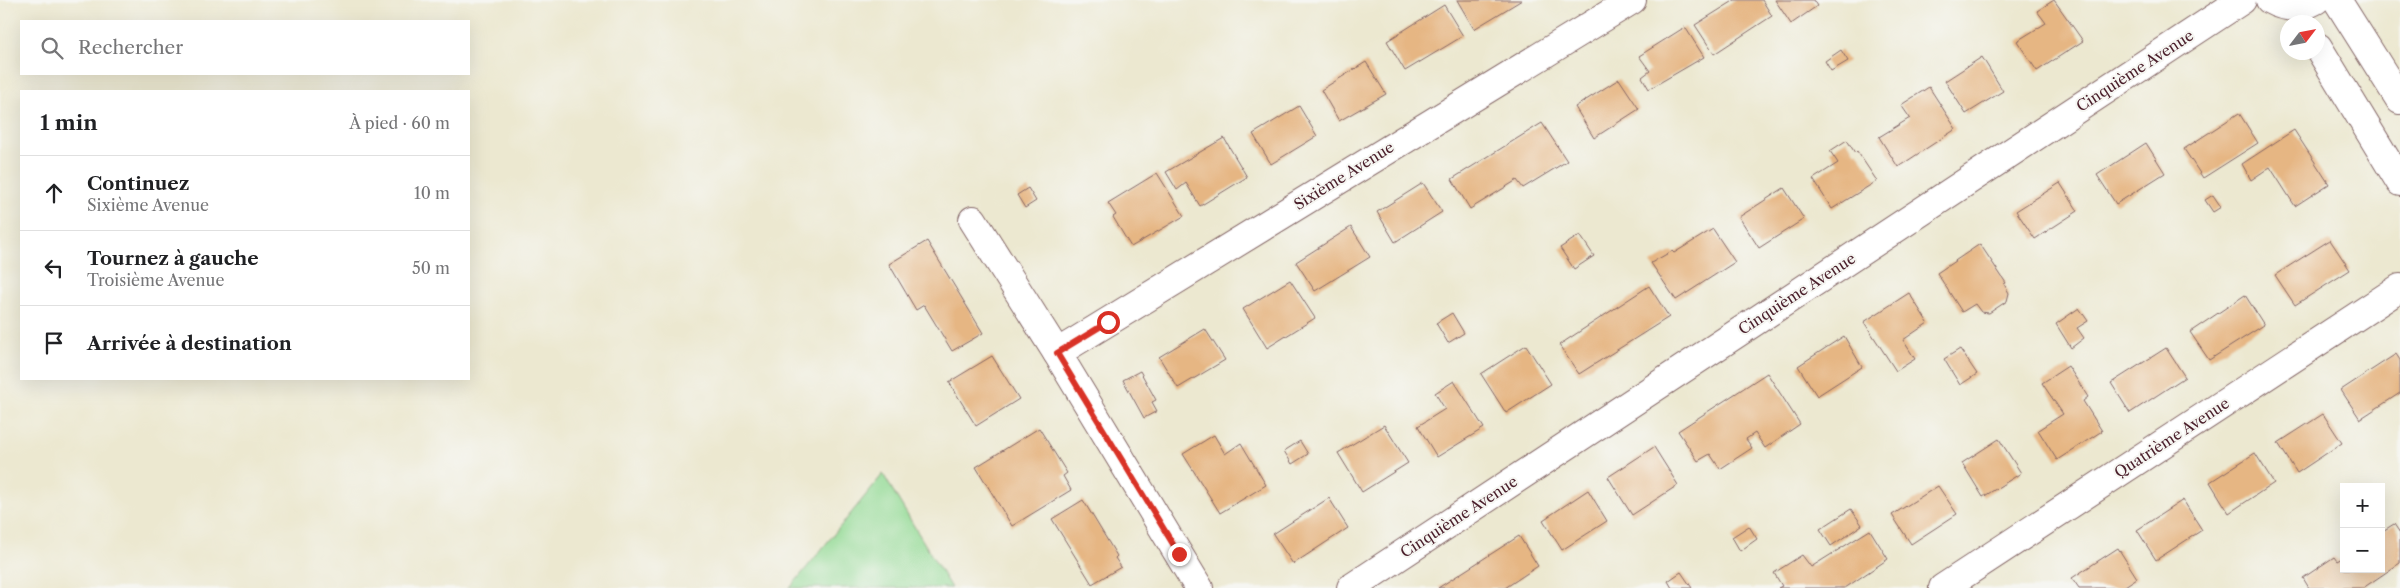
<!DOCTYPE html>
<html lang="fr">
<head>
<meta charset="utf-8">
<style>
	body { margin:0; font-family:"Libre Caslon Text",serif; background:#f6f6f6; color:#202124 }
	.controls { position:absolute; right:15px; bottom:15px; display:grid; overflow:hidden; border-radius:0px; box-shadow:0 5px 20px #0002 }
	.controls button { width:45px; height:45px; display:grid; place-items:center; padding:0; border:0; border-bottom:1px solid #e0e0e0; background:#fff; color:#202124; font:25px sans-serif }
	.compass { position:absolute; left:2280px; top:15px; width:45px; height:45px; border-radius:50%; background:#fff; box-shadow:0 5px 20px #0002; rotate:58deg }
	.stop { position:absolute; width:15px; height:15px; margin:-11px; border:4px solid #d93025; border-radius:50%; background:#fff }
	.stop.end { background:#d93025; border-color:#fff; box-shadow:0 1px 5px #0008 }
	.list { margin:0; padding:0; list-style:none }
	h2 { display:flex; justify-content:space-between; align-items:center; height:65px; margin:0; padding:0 20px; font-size:21px }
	h2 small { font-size:16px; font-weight:400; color:#757577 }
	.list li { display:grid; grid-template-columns:32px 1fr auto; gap:15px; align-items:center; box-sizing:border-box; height:75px; padding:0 20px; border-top:1px solid #e0e0e0 }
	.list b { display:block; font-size:19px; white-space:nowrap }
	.list p { margin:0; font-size:16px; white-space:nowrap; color:#757577 }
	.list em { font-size:16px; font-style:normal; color:#757577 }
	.icon { flex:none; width:28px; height:28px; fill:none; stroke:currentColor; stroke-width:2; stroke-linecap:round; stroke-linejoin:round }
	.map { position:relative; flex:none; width:2400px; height:588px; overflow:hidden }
	.search { position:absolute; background:#fff; box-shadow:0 5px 20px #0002; left:20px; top:20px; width:450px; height:55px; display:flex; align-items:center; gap:12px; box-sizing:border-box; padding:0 18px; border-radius:0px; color:#757577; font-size:19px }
	.panel { position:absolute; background:#fff; box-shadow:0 5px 20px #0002; left:20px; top:90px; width:450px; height:290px; border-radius:0px }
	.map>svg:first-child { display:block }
	.green { fill:#93da94; stroke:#6e7c60 }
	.building { fill:#e6b683 }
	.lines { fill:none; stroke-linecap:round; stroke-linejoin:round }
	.minor-casing { stroke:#836565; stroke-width:30 }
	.minor { stroke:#fff; stroke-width:28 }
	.route { stroke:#d93025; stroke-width:6 }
	.labels { text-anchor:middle; stroke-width:4; stroke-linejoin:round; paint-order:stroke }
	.street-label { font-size:15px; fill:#4a1f2b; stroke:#f6f6f2 }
</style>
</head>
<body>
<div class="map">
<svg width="2400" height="588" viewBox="0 0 2400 588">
	<rect width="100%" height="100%" fill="#f6f6f2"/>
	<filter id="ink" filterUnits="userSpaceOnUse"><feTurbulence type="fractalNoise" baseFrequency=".02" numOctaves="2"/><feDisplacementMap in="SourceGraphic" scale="10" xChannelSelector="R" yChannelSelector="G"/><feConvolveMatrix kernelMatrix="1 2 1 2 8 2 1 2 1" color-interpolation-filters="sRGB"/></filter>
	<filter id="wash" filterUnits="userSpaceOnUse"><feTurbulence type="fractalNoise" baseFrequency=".0096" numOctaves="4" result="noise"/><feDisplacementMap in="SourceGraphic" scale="20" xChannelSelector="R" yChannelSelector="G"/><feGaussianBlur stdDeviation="1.12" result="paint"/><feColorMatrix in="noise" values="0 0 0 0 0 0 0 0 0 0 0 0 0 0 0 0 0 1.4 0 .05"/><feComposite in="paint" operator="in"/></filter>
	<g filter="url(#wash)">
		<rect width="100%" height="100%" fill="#ece8d0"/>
		<polygon class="green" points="883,474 951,588 790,588"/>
		<g id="blocks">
			<g class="building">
				<polygon points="1457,0 1522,0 1474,29"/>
				<polygon points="1735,0 1762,0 1772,16 1714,54 1695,25"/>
				<polygon points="1775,0 1813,0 1817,6 1791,24"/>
				<polygon points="2054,0 2083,41 2037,71 2017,41 2046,23 2037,11"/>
				<polygon points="1444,5 1463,36 1405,71 1387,41"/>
				<polygon points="1685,27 1704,57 1649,89 1642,77 1650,71 1639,56"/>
				<polygon points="1841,50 1848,61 1831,71 1825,61"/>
				<polygon points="1982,57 2003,91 1966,114 1945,81"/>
				<polygon points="1366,62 1386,94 1339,121 1321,90"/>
				<polygon points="1619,79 1639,109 1594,138 1575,107"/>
				<polygon points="1929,87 1956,129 1898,167 1879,137 1910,118 1901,105"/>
				<polygon points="1299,106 1317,136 1271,164 1253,134"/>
				<polygon points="2239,113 2258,143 2203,178 2184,149"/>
				<polygon points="1542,123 1567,161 1523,188 1517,180 1470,209 1452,179"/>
				<polygon points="2294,130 2329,184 2295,206 2270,167 2251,180 2242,164"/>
				<polygon points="1224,138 1247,177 1200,206 1186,183 1177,190 1166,172"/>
				<polygon points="1847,140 1855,153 1857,151 1877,181 1832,209 1813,179 1838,163 1830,151"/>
				<polygon points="2146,143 2165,173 2116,204 2097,175"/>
				<polygon points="1157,173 1184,216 1131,247 1113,217 1116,215 1108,203"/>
				<polygon points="1423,183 1442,212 1395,242 1377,212"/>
				<polygon points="2060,183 2078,211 2035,239 2016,211"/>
				<polygon points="1028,188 1036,201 1025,208 1017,195"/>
				<polygon points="1784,188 1804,219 1759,248 1739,217"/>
				<polygon points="2213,195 2221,207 2213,212 2205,200"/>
				<polygon points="1351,227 1370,257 1315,291 1296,262"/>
				<polygon points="1713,229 1735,262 1676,300 1651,263 1672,251 1674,253"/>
				<polygon points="1580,235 1594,256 1574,269 1560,248"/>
				<polygon points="2330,240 2350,270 2295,305 2275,275"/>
				<polygon points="927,241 983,333 952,351 924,305 916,310 889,264"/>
				<polygon points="1980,244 2006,283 2004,284 2009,293 2007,301 1989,313 1981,312 1975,304 1962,312 1937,273"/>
				<polygon points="1290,280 1315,318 1267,348 1243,309"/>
				<polygon points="1649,286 1669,317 1579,374 1559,345"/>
				<polygon points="1909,293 1928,323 1903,340 1915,359 1896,371 1864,322"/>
				<polygon points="2245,295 2264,325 2209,360 2190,332"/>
				<polygon points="2079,308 2088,321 2077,328 2084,338 2071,348 2056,324"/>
				<polygon points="1452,313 1464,333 1448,343 1436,323"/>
				<polygon points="1205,329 1225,360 1178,388 1159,357"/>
				<polygon points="1844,336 1862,367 1817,396 1798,366"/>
				<polygon points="1526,345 1551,384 1506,413 1481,374"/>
				<polygon points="2166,348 2185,377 2130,413 2111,383"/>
				<polygon points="1960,349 1977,374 1960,385 1944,359"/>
				<polygon points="2396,354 2400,360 2400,393 2360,419 2341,390"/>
				<polygon points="992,356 1019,399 976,426 949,382"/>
				<polygon points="2068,366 2088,397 2083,401 2102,431 2057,460 2038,430 2063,414 2042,383"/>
				<polygon points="1140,371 1156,400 1152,402 1157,411 1144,418 1123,380"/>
				<polygon points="1767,373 1800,424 1765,448 1755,433 1746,439 1752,448 1720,469 1710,454 1698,461 1678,431"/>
				<polygon points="1454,381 1484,428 1437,457 1418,426 1445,409 1435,393"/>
				<polygon points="2323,414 2342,443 2297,473 2278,443"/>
				<polygon points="1384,425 1408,463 1362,492 1338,453"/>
				<polygon points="1039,428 1067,473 1063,476 1071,490 1012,526 976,467"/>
				<polygon points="1214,435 1225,454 1241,443 1266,485 1220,513 1183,454"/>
				<polygon points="1999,439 2021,473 1983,497 1962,463"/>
				<polygon points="1300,441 1308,454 1292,464 1284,451"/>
				<polygon points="1654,447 1678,485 1632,515 1608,477"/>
				<polygon points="2255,453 2274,483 2229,513 2210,482"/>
				<polygon points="1938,486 1957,514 1911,544 1892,515"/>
				<polygon points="1588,490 1607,521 1562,550 1543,520"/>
				<polygon points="1329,498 1348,528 1293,564 1273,534"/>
				<polygon points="1083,500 1117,556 1115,558 1121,567 1092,584 1052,519"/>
				<polygon points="2183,500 2202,530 2156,560 2137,530"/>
				<polygon points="1851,509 1862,525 1831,546 1820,529"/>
				<polygon points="2394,524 2400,533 2400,563 2363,588 2309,588 2303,578 2334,557 2337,561 2344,557 2344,569 2381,569 2381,532"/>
				<polygon points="1749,526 1757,539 1740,551 1732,537"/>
				<polygon points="1870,530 1888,559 1845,588 1778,588 1782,586 1774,573 1802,555 1811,567"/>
				<polygon points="1519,536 1538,566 1505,588 1438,588"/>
				<polygon points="2118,548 2137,578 2122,588 2079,588 2072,578"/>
				<polygon points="1681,572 1692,588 1672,588 1668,581"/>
			</g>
		</g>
	</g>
	<g filter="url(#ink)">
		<use href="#blocks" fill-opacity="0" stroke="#836565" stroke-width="1"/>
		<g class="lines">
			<defs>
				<g id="minor">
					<path d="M2270,0C2286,9 2300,9 2316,0"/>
					<polyline points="2337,0 2400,100"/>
					<polyline points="2318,47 2400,182"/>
					<polyline points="973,220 1057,353 1199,588"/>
					<polyline points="1057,353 1632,0"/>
					<polyline points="1351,588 2242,0"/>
					<polyline points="1943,588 2400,288"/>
				</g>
			</defs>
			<use href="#minor" class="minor-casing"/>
			<use href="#minor" class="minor"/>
		</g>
	</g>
	<g class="lines" filter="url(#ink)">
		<polyline class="route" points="1108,322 1057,353 1179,554"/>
	</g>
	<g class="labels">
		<g class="street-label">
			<text transform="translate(2135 71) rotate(-33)" y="5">Cinquième Avenue</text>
			<text transform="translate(1344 176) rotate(-32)" y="5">Sixième Avenue</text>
			<text transform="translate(1797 294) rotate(-33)" y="5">Cinquième Avenue</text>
			<text transform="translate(2172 438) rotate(-33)" y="5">Quatrième Avenue</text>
			<text transform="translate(1459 517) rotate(-33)" y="5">Cinquième Avenue</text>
		</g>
	</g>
</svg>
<div class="controls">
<button>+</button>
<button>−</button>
</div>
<svg class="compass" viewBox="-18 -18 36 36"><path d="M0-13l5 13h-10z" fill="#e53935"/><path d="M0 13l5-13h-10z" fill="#757577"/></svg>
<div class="stop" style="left:1108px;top:322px"></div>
<div class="stop end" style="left:1179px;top:554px"></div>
<div class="search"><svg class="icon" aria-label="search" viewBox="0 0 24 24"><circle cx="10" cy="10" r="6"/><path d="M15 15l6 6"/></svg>Rechercher</div>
<section class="panel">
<h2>1 min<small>À pied · 60 m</small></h2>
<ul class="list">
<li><svg class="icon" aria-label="ahead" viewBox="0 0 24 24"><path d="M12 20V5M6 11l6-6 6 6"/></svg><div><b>Continuez</b><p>Sixième Avenue</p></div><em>10 m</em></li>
<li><svg class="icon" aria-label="left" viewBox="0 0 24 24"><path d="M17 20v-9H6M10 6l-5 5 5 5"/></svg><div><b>Tournez à gauche</b><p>Troisième Avenue</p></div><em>50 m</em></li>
<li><svg class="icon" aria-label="arrive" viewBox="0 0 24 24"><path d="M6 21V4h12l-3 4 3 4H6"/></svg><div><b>Arrivée à destination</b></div></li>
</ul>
</section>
</div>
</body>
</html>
